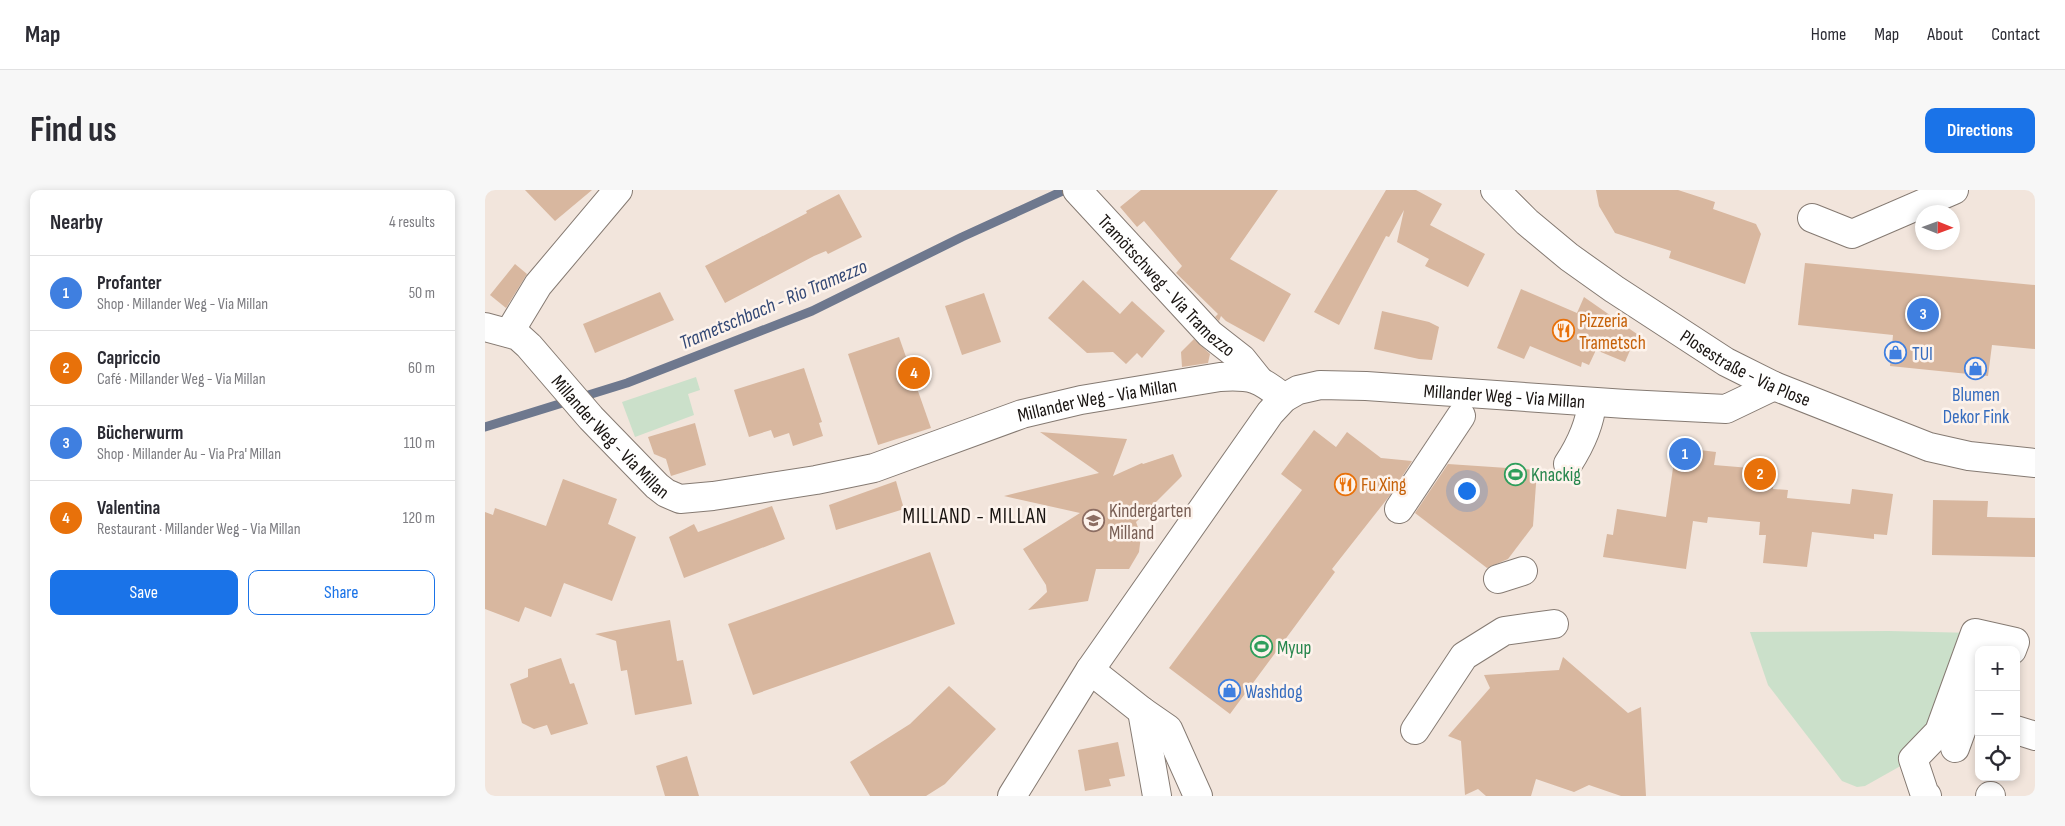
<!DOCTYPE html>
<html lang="en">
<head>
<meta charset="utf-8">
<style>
	body { margin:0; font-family:"Sofia Sans Condensed",sans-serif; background:#f7f7f7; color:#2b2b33 }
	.controls { position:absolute; right:15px; bottom:15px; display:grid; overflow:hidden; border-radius:10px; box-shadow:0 2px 8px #0003 }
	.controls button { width:45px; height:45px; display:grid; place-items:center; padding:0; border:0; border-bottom:1px solid #e1e1e2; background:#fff; color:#2b2b33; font:25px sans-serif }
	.compass { position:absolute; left:1430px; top:15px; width:45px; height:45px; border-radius:50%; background:#fff; box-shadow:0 2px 8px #0003; rotate:91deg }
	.you { position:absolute; left:981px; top:300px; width:18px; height:18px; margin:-12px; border:4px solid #fff; border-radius:50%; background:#1a73e8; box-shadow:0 0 0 8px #1a73e833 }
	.badge { display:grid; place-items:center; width:32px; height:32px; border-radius:50%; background:#1a73e8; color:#fff; font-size:16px; font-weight:700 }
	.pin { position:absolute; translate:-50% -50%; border:2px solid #fff; box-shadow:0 1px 5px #0006 }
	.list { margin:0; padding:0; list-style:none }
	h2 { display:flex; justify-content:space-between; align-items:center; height:65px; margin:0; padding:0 20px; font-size:21px }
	h2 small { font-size:16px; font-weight:400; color:#7c7c81 }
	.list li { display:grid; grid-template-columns:32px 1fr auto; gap:15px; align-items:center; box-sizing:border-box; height:75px; padding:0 20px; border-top:1px solid #e1e1e2 }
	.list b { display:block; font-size:19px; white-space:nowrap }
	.list p { margin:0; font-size:16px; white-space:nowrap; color:#7c7c81 }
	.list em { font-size:16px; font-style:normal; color:#7c7c81 }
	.actions { display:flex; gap:10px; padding:15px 20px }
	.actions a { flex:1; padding:11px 0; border:1px solid #1a73e8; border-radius:10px; text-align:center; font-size:18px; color:#1a73e8 }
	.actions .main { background:#1a73e8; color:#fff }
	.icon { flex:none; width:28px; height:28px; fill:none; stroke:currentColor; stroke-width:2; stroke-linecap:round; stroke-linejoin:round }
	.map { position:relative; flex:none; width:1550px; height:606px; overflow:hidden; border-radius:10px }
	header { display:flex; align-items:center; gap:30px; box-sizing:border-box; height:70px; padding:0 25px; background:#fff; border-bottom:1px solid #e1e1e2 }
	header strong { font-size:24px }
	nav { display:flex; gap:28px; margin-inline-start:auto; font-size:18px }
	.intro { display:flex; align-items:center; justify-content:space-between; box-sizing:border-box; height:120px; padding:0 30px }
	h1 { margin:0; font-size:35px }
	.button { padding:12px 22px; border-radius:10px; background:#1a73e8; color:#fff; font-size:18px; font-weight:700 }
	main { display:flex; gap:30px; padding:0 30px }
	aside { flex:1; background:#fff; border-radius:10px; box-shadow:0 2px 8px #0003 }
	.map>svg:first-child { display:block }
	.green { fill:#cbe0ca }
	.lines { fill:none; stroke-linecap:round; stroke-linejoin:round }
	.stream { stroke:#6e788e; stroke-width:9 }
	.building { fill:#d8b79f }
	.minor-casing { stroke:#857a72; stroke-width:30 }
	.minor { stroke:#fff; stroke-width:28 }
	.labels { text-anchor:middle; stroke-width:5; stroke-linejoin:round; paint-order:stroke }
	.street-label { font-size:19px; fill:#191411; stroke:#fdf3ec }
	.food-label { font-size:19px; fill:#c56008; stroke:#fdf3ec; text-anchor:start }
	.shop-label { font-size:19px; fill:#366cbe; stroke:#fdf3ec; text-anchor:start }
	.leisure-label { font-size:19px; fill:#27864d; stroke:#fdf3ec; text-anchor:start }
	.education-label { font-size:19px; fill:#785e54; stroke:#fdf3ec; text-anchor:start }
	.water-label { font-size:20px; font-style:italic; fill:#334875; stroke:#fdf3ec }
	.quarter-label { font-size:21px; letter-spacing:1px; fill:#191411; stroke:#fdf3ec }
</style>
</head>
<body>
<header>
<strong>Map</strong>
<nav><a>Home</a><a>Map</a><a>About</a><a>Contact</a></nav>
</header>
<div class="intro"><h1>Find us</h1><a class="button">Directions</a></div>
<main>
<aside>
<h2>Nearby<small>4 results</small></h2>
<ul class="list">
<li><span class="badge" style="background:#3f7fe0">1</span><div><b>Profanter</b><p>Shop · Millander Weg - Via Millan</p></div><em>50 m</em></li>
<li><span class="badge" style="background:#e8710a">2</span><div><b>Capriccio</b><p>Café · Millander Weg - Via Millan</p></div><em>60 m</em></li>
<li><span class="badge" style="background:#3f7fe0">3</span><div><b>Bücherwurm</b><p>Shop · Millander Au - Via Pra' Millan</p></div><em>110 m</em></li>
<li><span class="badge" style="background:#e8710a">4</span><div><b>Valentina</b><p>Restaurant · Millander Weg - Via Millan</p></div><em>120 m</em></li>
</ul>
<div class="actions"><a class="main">Save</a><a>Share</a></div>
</aside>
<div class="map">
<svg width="1550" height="606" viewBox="0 0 1550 606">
	<rect width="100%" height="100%" fill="#f2e5dc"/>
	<g class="green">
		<polygon points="211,187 215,200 203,204 209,225 150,247 137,212"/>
		<polygon points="1404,441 1490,443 1428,569 1380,596 1372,597 1357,591 1283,495 1265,442"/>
	</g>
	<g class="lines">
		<polyline class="stream" points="0,237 142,193 327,121 477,47 580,0"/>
	</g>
	<g class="building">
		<polygon points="40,0 107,0 70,31"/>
		<polygon points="656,0 793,0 745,69 806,104 779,152 741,131 736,126 734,131 730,127 733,124 691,83 697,76 659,31 652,37 635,17"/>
		<polygon points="901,0 931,0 957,14 945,35 1000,64 983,97 940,76 944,69 912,52 919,20 904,47 901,46 854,135 829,122"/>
		<polygon points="1111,0 1193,0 1230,12 1228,19 1271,34 1276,44 1260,94 1184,68 1186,61 1130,43 1114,16"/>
		<polygon points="354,4 377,47 343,64 341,61 329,66 240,113 220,76 322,23 321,21"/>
		<polygon points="1320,73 1550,95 1550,159 1507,155 1503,186 1405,176 1408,145 1313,135"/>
		<polygon points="30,74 42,84 21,118 5,105"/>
		<polygon points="598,90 635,124 647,111 680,141 657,168 652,163 641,174 628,162 602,163 563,128"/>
		<polygon points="1036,99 1092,123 1099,107 1152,144 1140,172 1111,160 1104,175 1097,172 1096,177 1045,156 1039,169 1012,158"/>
		<polygon points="175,102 189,130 110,163 98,134"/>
		<polygon points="499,103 516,152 477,165 460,116"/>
		<polygon points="897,121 944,132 954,137 947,170 934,169 889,159"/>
		<polygon points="414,147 446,238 393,255 363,164"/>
		<polygon points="709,149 725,164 723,173 697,177 696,162"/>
		<polygon points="319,178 337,232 334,233 338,246 308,256 304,243 289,248 286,240 264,247 249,200"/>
		<polygon points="210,233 221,275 186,286 181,269 169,264 163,247"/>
		<polygon points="829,240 851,257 862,242 896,268 927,271 906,304 847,379 850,382 745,524 684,478 817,300 796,284"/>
		<polygon points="555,242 642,249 628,286 657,273 658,274 688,264 697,286 651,332 656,346 654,362 644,379 611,379 603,411 543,420 562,402 561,395 538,359 595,323 519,306 614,283"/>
		<polygon points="1191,257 1231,262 1229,275 1289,280 1288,299 1303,300 1302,308 1365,314 1367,299 1408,304 1402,345 1389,344 1389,349 1327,342 1322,377 1278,373 1281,345 1274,345 1275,332 1223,327 1222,333 1208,331 1201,379 1118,367 1122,344 1128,345 1132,319 1181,327"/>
		<polygon points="963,274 1052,280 1048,336 1023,369 1002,378 930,323"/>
		<polygon points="78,289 132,309 123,334 151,347 127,411 79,393 66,427 40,417 34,432 0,419 0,322 8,325 10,318 61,336"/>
		<polygon points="411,291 419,319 351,340 344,315"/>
		<polygon points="1448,310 1503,311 1502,327 1550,328 1550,367 1447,365"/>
		<polygon points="287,316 300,349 199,388 184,347 209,334 213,342"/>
		<polygon points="445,362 470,434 268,505 243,434"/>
		<polygon points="185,430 192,471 198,470 207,514 150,525 142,480 136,481 131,451 110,444"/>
		<polygon points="1078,467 1143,523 1156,517 1161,606 1136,606 1104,595 1089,602 1051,589 1046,606 1001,606 993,599 980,605 976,551 963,546 1005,498 999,485 1074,480"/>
		<polygon points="76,468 85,494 89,493 103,534 66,545 62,535 49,539 37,533 25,494 43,487 43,479"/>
		<polygon points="464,496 511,539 460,594 441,606 385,606 365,572 425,534"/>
		<polygon points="633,552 640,586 624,589 626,596 600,601 593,560"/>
		<polygon points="202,566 214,606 180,606 171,576"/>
	</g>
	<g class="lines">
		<defs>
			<g id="minor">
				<path id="s1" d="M592,0L725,144L757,169L773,189"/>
				<path id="s2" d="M1010,0L1042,32L1084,67L1129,99L1241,172L1289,196L1444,257L1484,266L1550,273"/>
				<polyline points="1327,28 1367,44 1469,0"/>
				<path id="s3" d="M0,137L33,146L44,156L106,228L172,296L181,303L195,309L228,306L331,290L389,278L537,224L596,210L735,187C767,185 774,188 799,208"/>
				<polyline points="24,143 53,95 133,0"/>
				<path d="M1083,274C1096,254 1105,235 1107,212"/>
				<polyline points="914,319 976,226"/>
				<polyline points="1013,389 1038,381"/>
				<polyline points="605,480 657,521 683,539 713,606"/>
				<polyline points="657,521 672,606"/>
				<polyline points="930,540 979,466 1019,441 1069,434"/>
				<polyline points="1531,540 1550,546"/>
				<polyline points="1470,558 1494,492"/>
				<path id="s4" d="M527,606L605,480L785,223L799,208L813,200L835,195L881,196L1141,214L1241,219L1289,196"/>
				<polyline points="1442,606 1440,605 1428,569 1454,542 1490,443 1530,452 1527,460"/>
				<polyline points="1505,606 1506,606"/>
			</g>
		</defs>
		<use href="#minor" class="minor-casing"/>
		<use href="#minor" class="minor"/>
	</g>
	<defs>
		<symbol id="restaurant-ring" viewBox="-11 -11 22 22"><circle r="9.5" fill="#fdf3ec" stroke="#e8710a" stroke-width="1.5"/><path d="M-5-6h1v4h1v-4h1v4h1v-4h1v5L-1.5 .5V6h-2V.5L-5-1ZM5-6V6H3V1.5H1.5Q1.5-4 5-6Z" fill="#e8710a"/></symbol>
		<symbol id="shop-ring" viewBox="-11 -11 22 22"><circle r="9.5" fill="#fdf3ec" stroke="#3f7fe0" stroke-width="1.5"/><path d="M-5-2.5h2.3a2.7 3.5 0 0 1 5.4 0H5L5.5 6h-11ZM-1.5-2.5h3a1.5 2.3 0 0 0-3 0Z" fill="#3f7fe0"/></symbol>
		<symbol id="stadium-ring" viewBox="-11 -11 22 22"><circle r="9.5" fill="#fdf3ec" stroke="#2e9e5b" stroke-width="1.5"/><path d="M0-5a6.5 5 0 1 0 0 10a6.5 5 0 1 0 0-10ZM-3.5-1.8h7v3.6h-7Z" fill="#2e9e5b"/></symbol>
		<symbol id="school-ring" viewBox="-11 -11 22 22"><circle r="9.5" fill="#fdf3ec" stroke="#8d6e63" stroke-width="1.5"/><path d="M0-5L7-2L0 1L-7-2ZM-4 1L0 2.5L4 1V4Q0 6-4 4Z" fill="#8d6e63"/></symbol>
	</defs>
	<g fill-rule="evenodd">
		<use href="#restaurant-ring" x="1066" y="128" width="25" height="25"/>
		<use href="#shop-ring" x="1398" y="150" width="25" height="25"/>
		<use href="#shop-ring" x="1478" y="166" width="25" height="25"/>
		<use href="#stadium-ring" x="1018" y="272" width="25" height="25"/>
		<use href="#restaurant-ring" x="848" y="282" width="25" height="25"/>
		<use href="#school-ring" x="596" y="318" width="25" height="25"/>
		<use href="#stadium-ring" x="764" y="444" width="25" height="25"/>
		<use href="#shop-ring" x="732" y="488" width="25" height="25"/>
	</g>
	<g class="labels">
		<g class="street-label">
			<text dy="7" stroke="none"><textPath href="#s1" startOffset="131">Tramötschweg - Via Tramezzo</textPath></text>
			<text dy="7" stroke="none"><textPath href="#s2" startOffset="309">Plosestraße - Via Plose</textPath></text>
			<text dy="7" stroke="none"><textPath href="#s4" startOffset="706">Millander Weg - Via Millan</textPath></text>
			<text dy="7" stroke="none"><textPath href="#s3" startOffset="696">Millander Weg - Via Millan</textPath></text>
			<text dy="7" stroke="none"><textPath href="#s3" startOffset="171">Millander Weg - Via Millan</textPath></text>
		</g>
		<g class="food-label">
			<text x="1094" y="137">Pizzeria<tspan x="1094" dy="22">Trametsch</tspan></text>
			<text x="876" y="301">Fu Xing</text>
		</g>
		<g class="shop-label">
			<text x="1427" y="170">TUI</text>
			<text x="1491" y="211" text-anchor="middle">Blumen<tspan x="1491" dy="22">Dekor Fink</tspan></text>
			<text x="760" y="508">Washdog</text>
		</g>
		<g class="leisure-label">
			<text x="1046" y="291">Knackig</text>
			<text x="792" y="464">Myup</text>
		</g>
		<g class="education-label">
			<text x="624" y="327">Kindergarten<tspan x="624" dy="22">Milland</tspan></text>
		</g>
		<g class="water-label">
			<text transform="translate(288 114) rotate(-23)" y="7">Trametschbach - Rio Tramezzo</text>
		</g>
		<g class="quarter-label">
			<text x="490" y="333">MILLAND - MILLAN</text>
		</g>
	</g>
</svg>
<div class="controls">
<button>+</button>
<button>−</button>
<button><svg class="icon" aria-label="locate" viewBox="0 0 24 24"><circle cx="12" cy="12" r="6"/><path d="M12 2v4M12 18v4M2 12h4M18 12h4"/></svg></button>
</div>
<svg class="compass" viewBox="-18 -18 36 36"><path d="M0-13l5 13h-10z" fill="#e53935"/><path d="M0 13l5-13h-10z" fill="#7c7c81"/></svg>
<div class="you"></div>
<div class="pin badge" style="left:1200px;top:264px;background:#3f7fe0">1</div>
<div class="pin badge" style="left:1275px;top:284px;background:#e8710a">2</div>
<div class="pin badge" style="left:1438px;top:124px;background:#3f7fe0">3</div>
<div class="pin badge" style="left:429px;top:183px;background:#e8710a">4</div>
</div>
</main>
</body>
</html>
